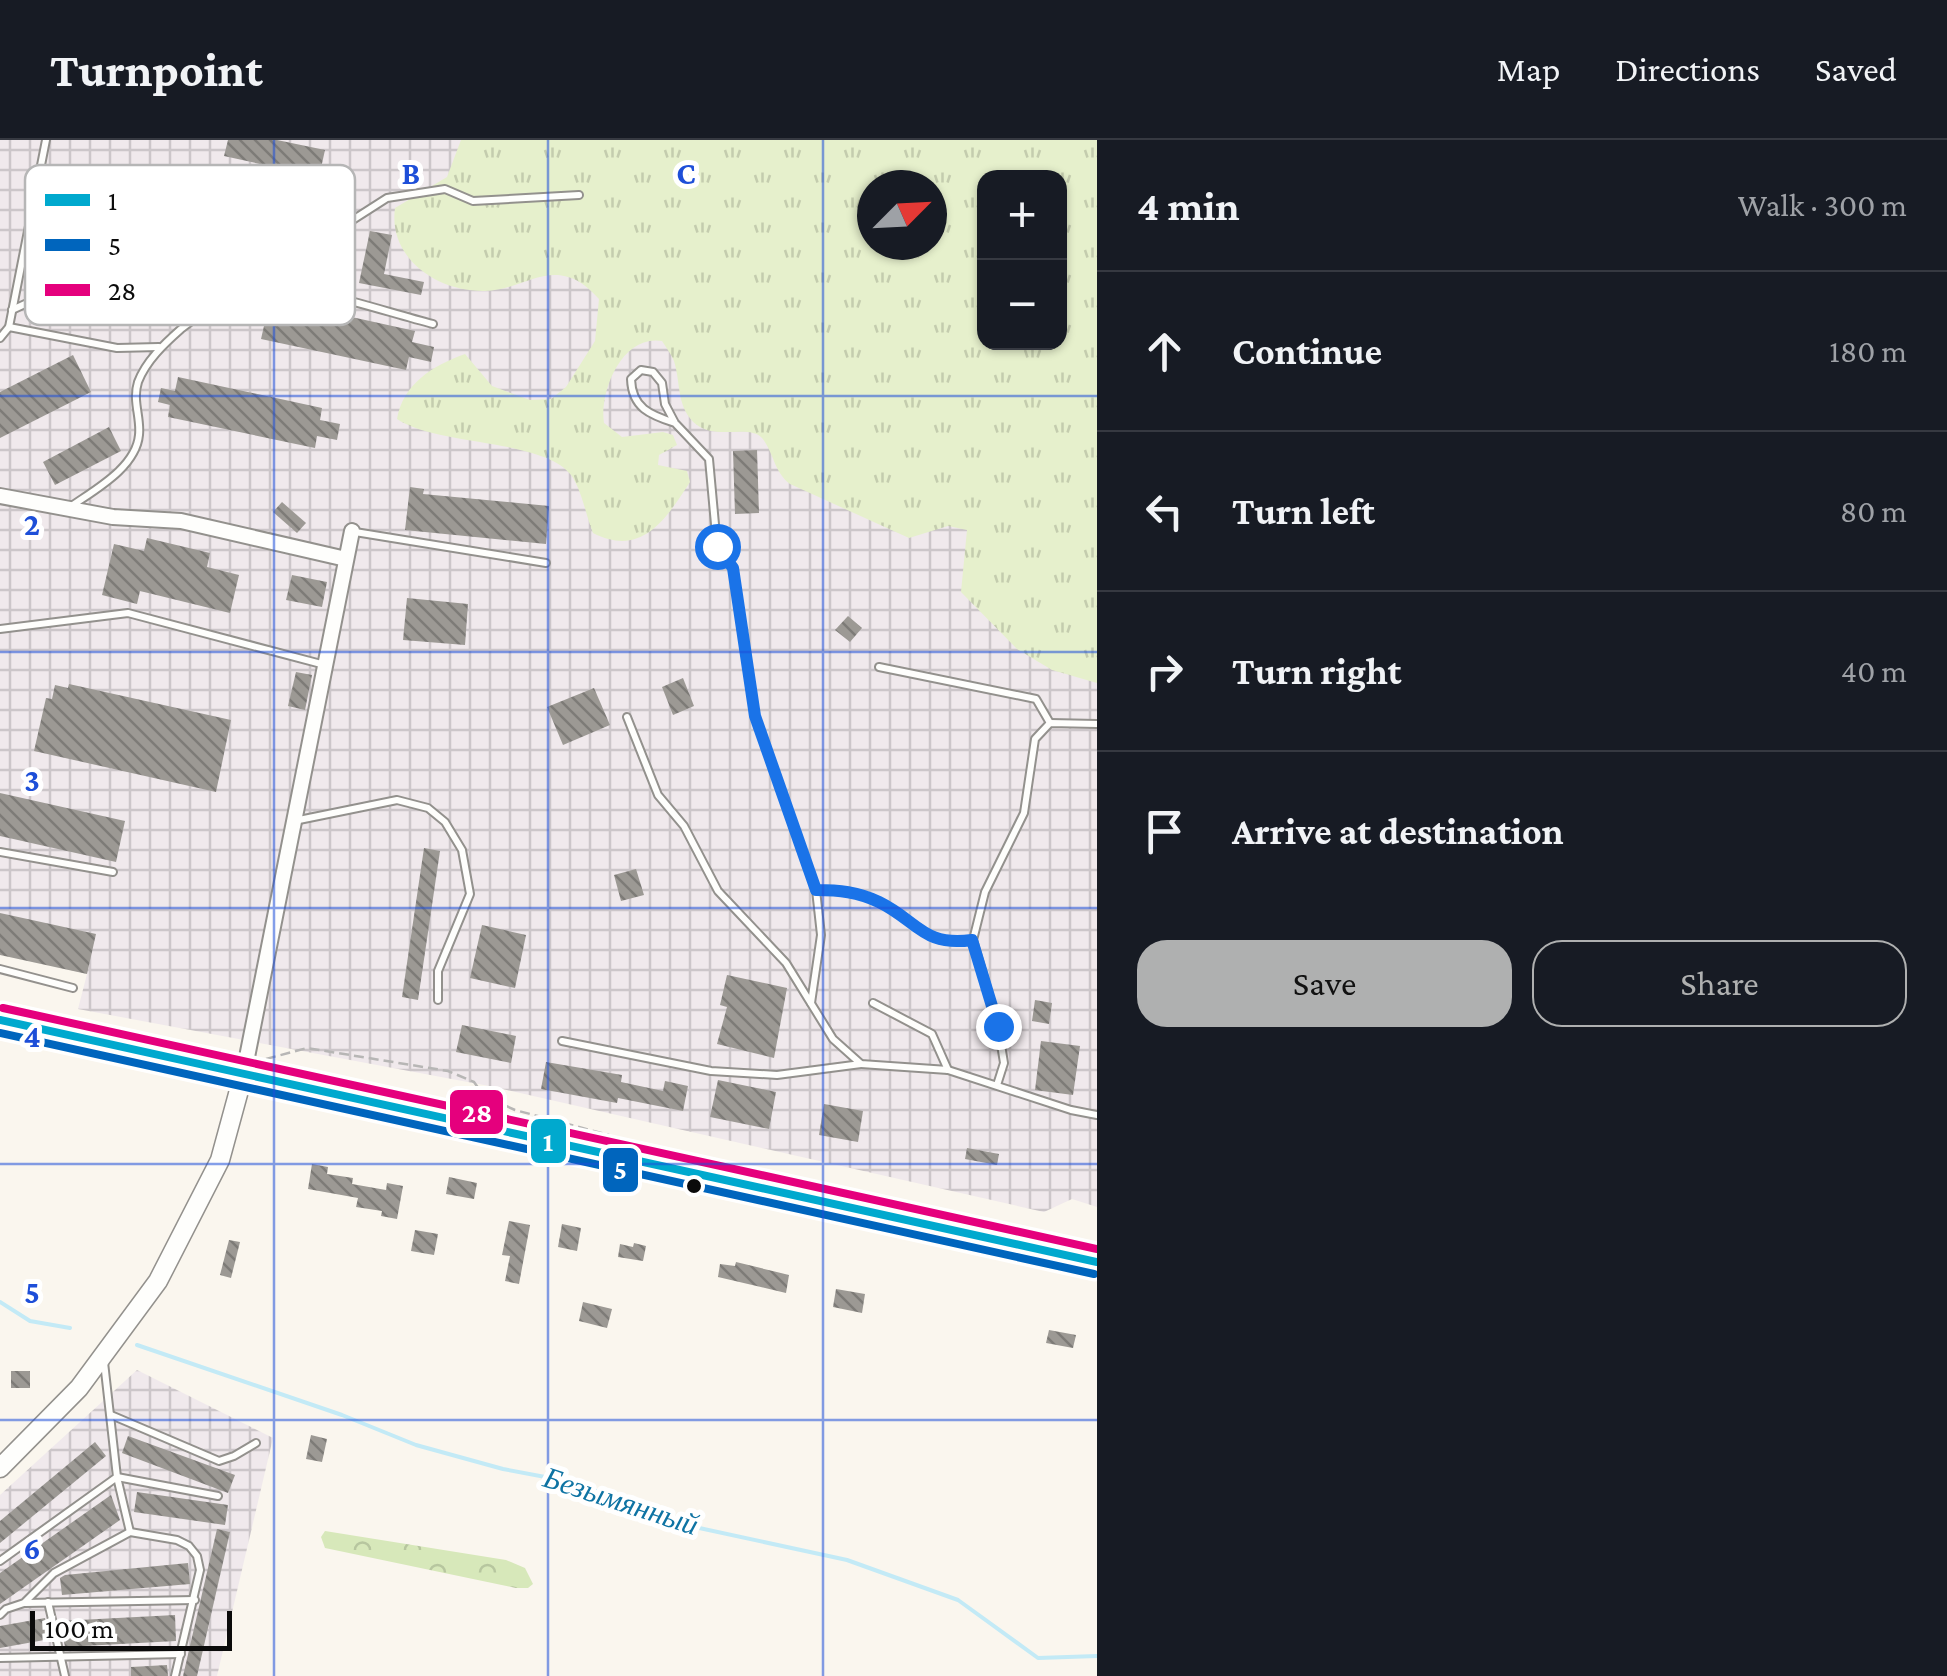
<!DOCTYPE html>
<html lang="en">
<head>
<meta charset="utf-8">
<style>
	body { margin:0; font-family:"Crimson Pro",serif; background:#20242c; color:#f1f3f6 }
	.controls { position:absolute; right:30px; top:30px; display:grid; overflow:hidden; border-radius:20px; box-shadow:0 2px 8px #0004 }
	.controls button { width:90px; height:90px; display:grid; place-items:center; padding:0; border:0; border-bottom:2px solid #363941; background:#171b24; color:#f1f3f6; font:50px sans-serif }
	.compass { position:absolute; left:857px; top:30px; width:90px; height:90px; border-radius:50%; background:#171b24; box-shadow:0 2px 8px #0004; rotate:66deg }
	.scale { position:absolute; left:30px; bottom:25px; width:202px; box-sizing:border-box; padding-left:10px; border:5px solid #0b0b0b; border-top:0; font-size:28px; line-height:35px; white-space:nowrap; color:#0b0b0b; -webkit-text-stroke:8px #fff; paint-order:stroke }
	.stop { position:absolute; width:30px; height:30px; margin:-22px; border:8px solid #1a73e8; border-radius:50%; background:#fff }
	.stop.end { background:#1a73e8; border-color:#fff; box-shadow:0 2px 10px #0008 }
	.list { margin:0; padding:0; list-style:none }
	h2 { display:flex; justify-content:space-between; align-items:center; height:130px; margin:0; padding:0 40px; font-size:42px }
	h2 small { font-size:32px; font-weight:400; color:#9ea1a6 }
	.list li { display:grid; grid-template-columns:65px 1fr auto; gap:30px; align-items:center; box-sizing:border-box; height:160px; padding:0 40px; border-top:2px solid #363941 }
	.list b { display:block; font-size:38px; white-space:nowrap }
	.list em { font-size:32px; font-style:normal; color:#9ea1a6 }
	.actions { display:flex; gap:20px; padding:30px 40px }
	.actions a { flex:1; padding:22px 0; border:2px solid #afb0b0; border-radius:30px; text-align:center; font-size:35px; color:#afb0b0 }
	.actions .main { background:#afb0b0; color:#111 }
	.icon { flex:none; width:55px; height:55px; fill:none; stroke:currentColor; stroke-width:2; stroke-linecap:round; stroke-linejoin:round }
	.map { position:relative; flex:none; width:1097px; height:1536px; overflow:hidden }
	header { display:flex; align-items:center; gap:60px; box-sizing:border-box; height:140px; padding:0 50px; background:#171b24; border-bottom:2px solid #363941 }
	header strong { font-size:48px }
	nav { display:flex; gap:55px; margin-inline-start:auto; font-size:35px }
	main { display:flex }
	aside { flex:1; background:#171b24 }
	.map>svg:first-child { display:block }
	.industrial { fill:url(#industrial-grid) }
	.grass { fill:url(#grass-tufts); fill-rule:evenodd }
	.forest { fill:url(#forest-crowns) }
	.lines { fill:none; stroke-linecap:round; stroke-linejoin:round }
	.stream { stroke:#c3eaf6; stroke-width:4 }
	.building { fill:url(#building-back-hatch) }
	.service-casing { stroke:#93918d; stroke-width:10 }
	.minor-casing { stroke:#93918d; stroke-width:18 }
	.tertiary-casing { stroke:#93918d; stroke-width:21 }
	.trunk-casing { stroke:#807e7a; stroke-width:26 }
	.path { stroke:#b7b6b5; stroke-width:2.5; stroke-dasharray:10 5; stroke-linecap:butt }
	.service { stroke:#fefefc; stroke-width:6 }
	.minor { stroke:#fefefc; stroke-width:14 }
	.tertiary { stroke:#fefefc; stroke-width:18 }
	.trunk { stroke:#ebe0d4; stroke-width:22 }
	.bus-1-casing { stroke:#fff; stroke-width:15 }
	.bus-2-casing { stroke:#fff; stroke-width:15 }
	.bus-3-casing { stroke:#fff; stroke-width:15 }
	.bus-1 { stroke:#00a9ce; stroke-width:8 }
	.bus-2 { stroke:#0065bd; stroke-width:8 }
	.bus-3 { stroke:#e5007d; stroke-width:8 }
	.route { stroke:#1a73e8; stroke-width:12 }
	.grid { fill:none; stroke:#1d4ed8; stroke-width:2.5; stroke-opacity:0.55 }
	.bus-dot { fill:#0b0b0b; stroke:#fff; stroke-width:4 }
	.labels { text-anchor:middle; stroke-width:10; stroke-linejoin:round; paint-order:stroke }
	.water-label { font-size:30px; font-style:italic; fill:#0e73a3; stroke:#fff }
	.key { fill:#fff; stroke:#b6b6b6; stroke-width:2.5 }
	.key-label { font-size:28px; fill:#0b0b0b }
	.grid-label { font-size:32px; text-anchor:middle; font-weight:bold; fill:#1d4ed8; stroke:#fff; stroke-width:10; stroke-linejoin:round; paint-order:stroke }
	.line-badge { stroke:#fff; stroke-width:4 }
	.badge-label { font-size:28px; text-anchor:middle; font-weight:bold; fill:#fff }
</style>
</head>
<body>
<header>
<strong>Turnpoint</strong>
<nav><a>Map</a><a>Directions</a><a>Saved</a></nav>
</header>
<main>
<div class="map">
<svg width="1097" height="1536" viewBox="0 0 1097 1536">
	<defs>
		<pattern id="industrial-grid" width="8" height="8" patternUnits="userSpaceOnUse" patternTransform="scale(2.5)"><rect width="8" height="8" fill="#f0e9ec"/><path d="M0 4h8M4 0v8" fill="none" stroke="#ccc6c9"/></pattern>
		<pattern id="grass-tufts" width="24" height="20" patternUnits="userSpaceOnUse" patternTransform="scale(2.5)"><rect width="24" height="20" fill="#e6f0cc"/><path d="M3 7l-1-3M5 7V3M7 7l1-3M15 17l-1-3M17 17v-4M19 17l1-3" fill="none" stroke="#c4ccae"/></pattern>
		<pattern id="forest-crowns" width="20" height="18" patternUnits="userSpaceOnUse" patternTransform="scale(2.5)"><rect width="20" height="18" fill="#d7e8ba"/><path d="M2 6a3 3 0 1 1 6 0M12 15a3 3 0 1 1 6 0" fill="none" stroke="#b7c69f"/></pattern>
		<pattern id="building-back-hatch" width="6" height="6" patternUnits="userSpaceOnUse" patternTransform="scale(2.5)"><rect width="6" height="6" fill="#9c9994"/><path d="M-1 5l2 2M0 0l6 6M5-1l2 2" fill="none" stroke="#7d7b77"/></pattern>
	</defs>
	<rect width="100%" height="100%" fill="#faf6ee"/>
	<g class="industrial">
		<polygon points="0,0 596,0 1097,399 1097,1067 1072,1059 1044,1072 489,946 78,869 87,834 0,813"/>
		<polygon points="137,1230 273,1298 217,1536 0,1536 0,1355"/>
	</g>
	<path class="grass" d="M461,0H1097V543L1052,530L1017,509L961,452L967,390L948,386L909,398L790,344C774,332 774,313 762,298C750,284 716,300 697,285C676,269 681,243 674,221C671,214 666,207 662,201C622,194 599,252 604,283L622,297L663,292L673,295L677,305L659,315L658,325L687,331L690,342C666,379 642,418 593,393C586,376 582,350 571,335C544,299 437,306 397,279C403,244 432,226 465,214L492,246L530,260L551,259L566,247L595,201L599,159C556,111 528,150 485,151C437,152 388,118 395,68L447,37ZM984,38H1060V202H984ZM872,45H932V105H872Z"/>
	<polygon class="forest" points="325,1391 506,1420 525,1428 533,1444 528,1448 516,1448 325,1408 321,1397"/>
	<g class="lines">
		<g class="stream">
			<polyline points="0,1162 30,1181 70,1188"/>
			<polyline points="137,1205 342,1275 416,1305 503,1329 572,1342 690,1386 847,1420 958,1460 1038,1518 1097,1516"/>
		</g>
	</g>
	<g class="building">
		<polygon points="228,0 277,0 325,10 319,37 224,16"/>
		<polygon points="370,91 392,95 384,134 424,142 421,155 359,143"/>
		<polygon points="270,159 415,191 412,202 434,207 431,222 409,217 406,230 261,199 264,186 241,181 244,167 267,172"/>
		<polygon points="73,215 91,252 0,298 0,252"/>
		<polygon points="178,237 322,268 320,280 340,284 337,300 317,296 315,308 168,277 170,265 158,262 161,248 175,251"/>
		<polygon points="109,287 121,311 55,345 43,322"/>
		<polygon points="757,310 759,373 735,374 733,311"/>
		<polygon points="410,347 424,349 423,354 549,366 546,404 405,390"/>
		<polygon points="282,362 306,383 297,393 273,372"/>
		<polygon points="147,398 210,413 207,427 239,435 230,473 140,451 137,464 102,455 114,404 144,411"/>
		<polygon points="292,435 327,442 322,467 286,460"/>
		<polygon points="407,458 468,464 465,505 403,500"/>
		<polygon points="848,476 862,488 850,502 835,490"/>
		<polygon points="296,532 312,535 305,570 288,566"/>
		<polygon points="683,538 694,566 673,575 662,547"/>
		<polygon points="69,544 231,580 216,652 34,611 46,558 52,559 55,545 68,548"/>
		<polygon points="594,548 610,585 563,605 547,567"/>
		<polygon points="0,653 125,681 116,722 0,696"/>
		<polygon points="424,708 440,711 418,860 402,857"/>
		<polygon points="636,729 644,755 621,761 614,735"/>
		<polygon points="0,773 96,794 87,834 0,815"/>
		<polygon points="482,785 526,795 515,848 470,838"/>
		<polygon points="727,835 787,848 774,918 717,904 727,867 720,865"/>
		<polygon points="1035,860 1052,863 1049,884 1032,881"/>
		<polygon points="462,885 516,896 511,923 456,912"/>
		<polygon points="1041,901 1080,906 1073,955 1035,950"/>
		<polygon points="546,922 622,935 621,942 663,951 665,941 688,946 683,971 618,958 617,963 541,949"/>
		<polygon points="718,940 776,952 769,989 710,977"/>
		<polygon points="824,964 863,971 858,1002 819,995"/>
		<polygon points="967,1008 999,1014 997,1025 965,1019"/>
		<polygon points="312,1024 328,1027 327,1034 353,1038 352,1044 386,1050 387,1043 403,1046 397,1079 381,1076 382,1071 356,1067 358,1058 308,1049"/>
		<polygon points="449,1037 477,1043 474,1059 446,1054"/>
		<polygon points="509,1081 530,1085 519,1144 505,1141 510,1116 502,1115"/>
		<polygon points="562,1084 581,1088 577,1111 558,1107"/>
		<polygon points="415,1090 438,1094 434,1115 411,1111"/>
		<polygon points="229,1100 240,1102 231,1138 220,1135"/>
		<polygon points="634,1103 646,1106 643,1121 618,1117 620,1104 633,1107"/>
		<polygon points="736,1122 789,1135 786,1153 718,1137 720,1124 735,1126"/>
		<polygon points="836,1149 865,1154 862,1173 833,1167"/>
		<polygon points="583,1162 612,1169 607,1188 579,1181"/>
		<polygon points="1049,1190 1076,1195 1073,1208 1046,1203"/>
		<rect x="11" y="1231" width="19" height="17"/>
		<polygon points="311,1295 327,1299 322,1322 306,1319"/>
		<polygon points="128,1296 235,1335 228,1353 122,1313"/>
		<polygon points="95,1302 106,1316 0,1403 0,1381"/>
		<polygon points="137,1352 228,1365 225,1385 134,1372"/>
		<polygon points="111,1355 120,1380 0,1464 0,1433"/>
		<polygon points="217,1389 230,1392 197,1536 183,1536"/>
		<polygon points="188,1423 190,1444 62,1455 60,1438 65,1435"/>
		<polygon points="175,1475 176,1501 65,1507 60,1481"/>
		<polygon points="45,1478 50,1499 0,1508 0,1486"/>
		<polygon points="167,1525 168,1536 131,1536 131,1527"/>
	</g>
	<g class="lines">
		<defs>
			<g id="service">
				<polyline points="12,170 92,133 157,97 217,93 289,109 312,106 387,58 445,49 473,61 579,55"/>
				<polyline points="9,187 117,208 159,207"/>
				<polyline points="0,198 9,187 46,0"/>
				<path d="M675,283C650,275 632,268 631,239L641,230L653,232L662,243L665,264L675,283L709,319L717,406L733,428L755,576L816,750L821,795L811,863"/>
				<path d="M73,365C96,349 136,327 139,295C141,277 132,261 138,242C146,221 164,204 181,189C203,171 247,146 277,148C329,151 382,171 433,184"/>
				<polyline points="355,392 546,423"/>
				<polyline points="0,489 128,473 325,525"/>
				<polyline points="879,527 1036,559 1050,583"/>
				<polyline points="627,577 658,655 684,686 718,751 786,823 833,899 861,924 948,930 1071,970 1097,975"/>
				<polyline points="294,681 397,660 428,668 445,682 462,710 470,754 438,831 438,860"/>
				<polyline points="0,712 113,732"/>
				<path d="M816,750C839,750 858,752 879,762C918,781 923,808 973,800"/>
				<polyline points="0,829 73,848"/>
				<polyline points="873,863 932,894 948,930"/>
				<polyline points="562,901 711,931 777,935 861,924"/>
				<polyline points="997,945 1004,923 998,886 973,800 985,752 1024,673 1035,599 1050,583 1097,584"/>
				<polyline points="104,1222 117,1337 130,1392"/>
				<polyline points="111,1275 219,1321 234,1316 256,1303"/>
				<polyline points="0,1421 117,1337 218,1356"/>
				<polyline points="48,1462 65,1536"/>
				<polyline points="25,1463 195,1460"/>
				<polyline points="0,1475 6,1469 24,1463 54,1433 130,1392 177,1400 189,1406 197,1416 200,1430 175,1536"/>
				<polyline points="0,1518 181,1514"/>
			</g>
			<g id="minor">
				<polyline points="0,356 113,377 181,381 346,419"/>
				<polyline points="244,932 352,391"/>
			</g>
			<polyline id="tertiary" points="0,1328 79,1248 158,1141 220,1020 244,932"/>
			<polyline id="trunk" points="0,880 1097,1122"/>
		</defs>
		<use href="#service" class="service-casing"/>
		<use href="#minor" class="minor-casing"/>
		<use href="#tertiary" class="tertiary-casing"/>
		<use href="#trunk" class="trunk-casing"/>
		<polyline class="path" points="266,919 307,908 448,931 474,942 484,956 515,970 609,995"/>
		<use href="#service" class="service"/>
		<use href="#minor" class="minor"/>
		<use href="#tertiary" class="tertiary"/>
		<use href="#trunk" class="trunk"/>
		<defs>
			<polyline id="bus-1" points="0,880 1097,1122"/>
			<polyline id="bus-2" points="0,893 1094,1134"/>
			<polyline id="bus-3" points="3,868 1097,1109"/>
		</defs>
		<use href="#bus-1" class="bus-1-casing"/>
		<use href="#bus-2" class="bus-2-casing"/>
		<use href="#bus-3" class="bus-3-casing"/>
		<use href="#bus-1" class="bus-1"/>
		<use href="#bus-2" class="bus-2"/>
		<use href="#bus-3" class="bus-3"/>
	</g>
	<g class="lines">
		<path class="route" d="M717,406L733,428L755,576L816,750C839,750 858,752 879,762C918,781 923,807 972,800L998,886"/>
	</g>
	<path class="grid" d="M274,0V1536M548,0V1536M823,0V1536M0,256H1097M0,512H1097M0,768H1097M0,1024H1097M0,1280H1097"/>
	<circle class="bus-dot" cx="694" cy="1046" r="9"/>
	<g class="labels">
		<g class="water-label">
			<text transform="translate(621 1361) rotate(18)" y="10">Безымянный</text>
		</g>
	</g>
	<rect x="25" y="25" width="330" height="160" rx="15" class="key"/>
	<rect x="45" y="54" width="45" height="12" fill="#00a9ce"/>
	<rect x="45" y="99" width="45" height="12" fill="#0065bd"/>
	<rect x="45" y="144" width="45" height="12" fill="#e5007d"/>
	<g class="key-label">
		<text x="108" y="70">1</text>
		<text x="108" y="115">5</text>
		<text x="108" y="160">28</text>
	</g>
	<g class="grid-label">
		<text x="411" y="44">B</text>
		<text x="686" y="44">C</text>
		<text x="32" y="395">2</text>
		<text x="32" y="651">3</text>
		<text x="32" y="907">4</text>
		<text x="32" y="1163">5</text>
		<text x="32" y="1419">6</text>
	</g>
	<g class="line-badge">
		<rect x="448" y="948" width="57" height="48" rx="10" fill="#e5007d"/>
		<rect x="529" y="977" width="39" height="48" rx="10" fill="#00a9ce"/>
		<rect x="601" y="1006" width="39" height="48" rx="10" fill="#0065bd"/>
	</g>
	<g class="badge-label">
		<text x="477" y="982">28</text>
		<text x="548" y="1011">1</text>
		<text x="620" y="1039">5</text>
	</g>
</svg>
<div class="controls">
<button>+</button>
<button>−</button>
</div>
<svg class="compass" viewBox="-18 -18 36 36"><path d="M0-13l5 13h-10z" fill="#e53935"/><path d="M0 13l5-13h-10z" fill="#9ea1a6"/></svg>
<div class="scale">100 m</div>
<div class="stop" style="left:717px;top:406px"></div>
<div class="stop end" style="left:998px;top:886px"></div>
</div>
<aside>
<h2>4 min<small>Walk · 300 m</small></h2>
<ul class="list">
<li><svg class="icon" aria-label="ahead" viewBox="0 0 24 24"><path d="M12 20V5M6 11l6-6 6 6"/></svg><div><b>Continue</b></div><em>180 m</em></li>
<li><svg class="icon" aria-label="left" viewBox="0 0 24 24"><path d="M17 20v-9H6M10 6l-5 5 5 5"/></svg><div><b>Turn left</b></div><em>80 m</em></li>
<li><svg class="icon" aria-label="right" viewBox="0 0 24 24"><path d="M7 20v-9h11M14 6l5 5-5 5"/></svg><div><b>Turn right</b></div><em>40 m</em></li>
<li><svg class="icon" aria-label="arrive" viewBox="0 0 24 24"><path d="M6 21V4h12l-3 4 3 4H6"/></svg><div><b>Arrive at destination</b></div></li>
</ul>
<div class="actions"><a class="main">Save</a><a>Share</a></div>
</aside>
</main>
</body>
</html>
